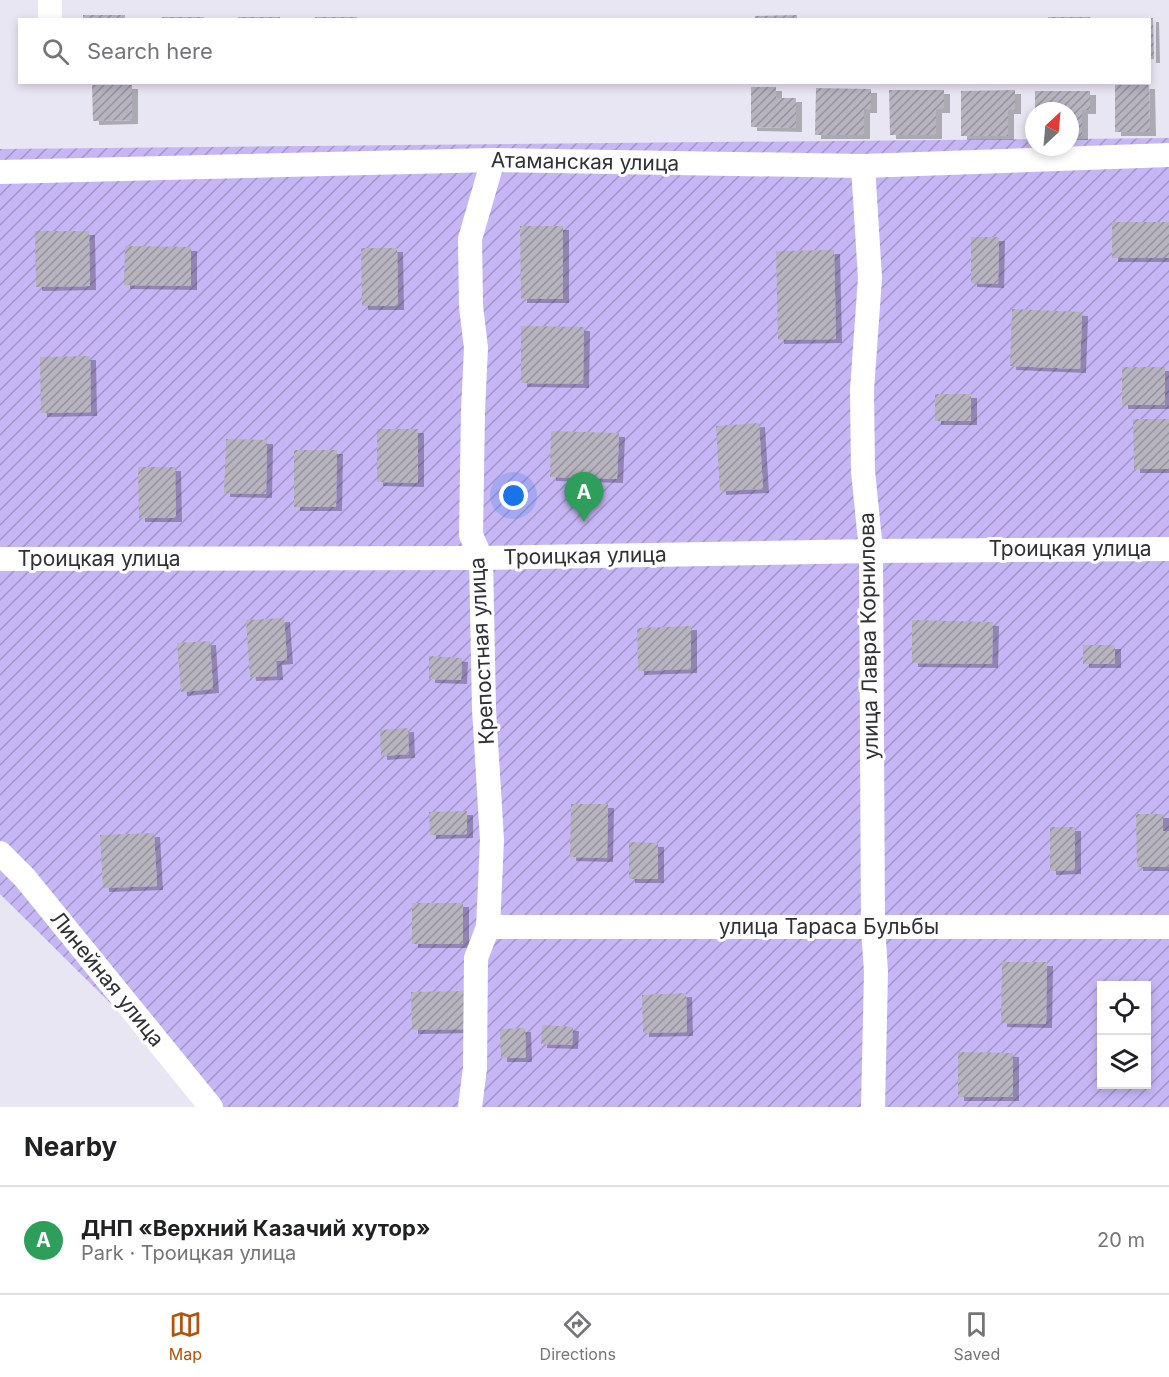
<!DOCTYPE html>
<html lang="en">
<head>
<meta charset="utf-8">
<style>
	body { margin:0; font-family:Inter,sans-serif; background:#f6f6f6; color:#202124 }
	.controls { position:absolute; right:18px; bottom:18px; display:grid; overflow:hidden; border-radius:0px; box-shadow:0 3px 9px #0003 }
	.controls button { width:54px; height:54px; display:grid; place-items:center; padding:0; border:0; border-bottom:2px solid #e0e0e0; background:#fff; color:#202124; font:30px sans-serif }
	.compass { position:absolute; left:1025px; top:102px; width:54px; height:54px; border-radius:50%; background:#fff; box-shadow:0 3px 9px #0003; rotate:26deg }
	.you { position:absolute; left:514px; top:496px; width:21px; height:21px; margin:-15px; border:4px solid #fff; border-radius:50%; background:#1a73e8; box-shadow:0 0 0 9px #1a73e833 }
	.badge { display:grid; place-items:center; width:39px; height:39px; border-radius:50%; background:#b45309; color:#fff; font-size:20px; font-weight:700 }
	.pin { position:absolute; translate:-50% -50px; filter:drop-shadow(0 2px 3px #0008) }
	.pin::after { content:''; position:absolute; top:32px; width:21px; height:18px; background:inherit; clip-path:polygon(0 0,100% 0,50% 100%) }
	.list { margin:0; padding:0; list-style:none }
	h2 { display:flex; justify-content:space-between; align-items:center; height:78px; margin:0; padding:0 24px; font-size:26px }
	h2 small { font-size:20px; font-weight:400; color:#757577 }
	.list li { display:grid; grid-template-columns:39px 1fr auto; gap:18px; align-items:center; box-sizing:border-box; height:108px; padding:0 24px; border-top:2px solid #e0e0e0 }
	.list b { display:block; font-size:22px; white-space:nowrap }
	.list p { margin:0; font-size:20px; white-space:nowrap; color:#757577 }
	.list em { font-size:20px; font-style:normal; color:#757577 }
	.icon { flex:none; width:33px; height:33px; fill:none; stroke:currentColor; stroke-width:2; stroke-linecap:round; stroke-linejoin:round }
	.map { position:relative; flex:none; width:1169px; height:1107px; overflow:hidden }
	.search { position:absolute; background:#fff; box-shadow:0 3px 9px #0003; left:18px; right:18px; top:18px; height:66px; display:flex; align-items:center; gap:15px; box-sizing:border-box; padding:0 21px; border-radius:0px; color:#757577; font-size:22px }
	.sheet { height:186px; background:#fff }
	nav { display:flex; justify-content:space-around; align-items:center; box-sizing:border-box; height:84px; border-top:2px solid #e0e0e0; background:#fff; font-size:16px; color:#757577 }
	nav a { display:grid; justify-items:center; gap:3px }
	nav .on { color:#b45309 }
	.map>svg:first-child { display:block }
	.garden { fill:url(#garden-furrows); fill-rule:evenodd }
	.building { fill:url(#building-hatch); filter:url(#shadow) }
	.lines { fill:none; stroke-linecap:round; stroke-linejoin:round }
	.minor { stroke:#fff; stroke-width:24 }
	.labels { text-anchor:middle; stroke-width:6; stroke-linejoin:round; paint-order:stroke }
	.street-label { font-size:21px; fill:#313035; stroke:#fff }
</style>
</head>
<body>
<div class="map">
<svg width="1169" height="1107" viewBox="0 0 1169 1107">
	<defs>
		<pattern id="garden-furrows" width="10" height="10" patternUnits="userSpaceOnUse" patternTransform="scale(1.5)"><rect width="10" height="10" fill="#c7b6f5"/><path d="M-1 1l2-2M0 10L10 0M9 11l2-2" fill="none" stroke="#a294c7"/></pattern>
		<pattern id="building-hatch" width="6" height="6" patternUnits="userSpaceOnUse" patternTransform="scale(1.5)"><rect width="6" height="6" fill="#b7b4c0"/><path d="M-1 1l2-2M0 6l6-6M5 7l2-2" fill="none" stroke="#95939d"/></pattern>
		<filter id="shadow"><feDropShadow dx="6" dy="4" stdDeviation="0" flood-color="#0004"/></filter>
	</defs>
	<rect width="100%" height="100%" fill="#e9e6f3"/>
	<path class="garden" d="M1169,138V1107H211L195,1087L0,894V149L1034,139V147H1070V139ZM1102,986H1146V1084H1102Z"/>
	<g class="building">
		<rect x="83" y="15" width="42" height="5"/>
		<polygon points="797,15 797,20 755,20 755,16"/>
		<rect x="162" y="17" width="42" height="3"/>
		<rect x="238" y="17" width="42" height="3"/>
		<rect x="315" y="17" width="42" height="3"/>
		<rect x="1048" y="17" width="42" height="3"/>
		<polygon points="1150,18 1153,18 1154,59 1150,59"/>
		<polygon points="92,85 132,85 132,120 93,121"/>
		<polygon points="1115,85 1149,85 1150,132 1115,132"/>
		<polygon points="751,87 776,87 776,98 796,98 796,128 751,127"/>
		<polygon points="816,88 871,89 871,109 864,109 864,135 815,135"/>
		<polygon points="889,90 944,90 944,109 936,109 936,135 890,135"/>
		<polygon points="1015,90 1015,110 1008,110 1008,136 961,136 961,91"/>
		<polygon points="1035,91 1090,91 1090,110 1082,110 1082,136 1070,136 1070,111 1035,111"/>
		<rect x="1112" y="222" width="57" height="36"/>
		<polygon points="520,226 563,226 563,299 521,299"/>
		<polygon points="35,231 89,231 90,286 36,287"/>
		<polygon points="971,237 999,237 998,284 971,283"/>
		<polygon points="125,246 191,247 191,286 124,285"/>
		<polygon points="361,248 397,248 398,306 362,306"/>
		<polygon points="834,250 836,339 778,340 776,251"/>
		<polygon points="1012,309 1082,312 1080,369 1010,366"/>
		<polygon points="521,326 584,327 583,384 521,383"/>
		<polygon points="90,356 91,412 41,413 40,357"/>
		<rect x="1122" y="367" width="43" height="38"/>
		<rect x="935" y="394" width="36" height="27"/>
		<polygon points="1133,419 1169,419 1169,469 1134,469"/>
		<polygon points="759,423 763,489 720,491 716,426"/>
		<polygon points="377,429 418,429 418,483 377,482"/>
		<polygon points="551,431 619,433 617,479 550,477"/>
		<polygon points="226,439 267,440 266,494 224,493"/>
		<polygon points="294,450 337,450 336,507 294,507"/>
		<polygon points="138,467 175,467 176,518 139,518"/>
		<polygon points="284,618 287,660 276,661 277,676 250,677 246,620"/>
		<polygon points="912,620 993,622 992,664 912,663"/>
		<polygon points="691,626 691,669 638,671 637,628"/>
		<polygon points="210,641 213,689 181,692 177,643"/>
		<rect x="1083" y="645" width="32" height="19"/>
		<polygon points="429,656 462,658 461,680 429,679"/>
		<polygon points="408,728 409,754 381,756 380,730"/>
		<polygon points="571,804 608,804 607,858 570,857"/>
		<polygon points="467,811 467,834 430,835 429,812"/>
		<polygon points="1136,814 1163,814 1163,831 1169,831 1169,867 1137,867"/>
		<polygon points="1050,827 1075,827 1075,870 1050,871"/>
		<polygon points="154,833 157,886 103,888 100,835"/>
		<polygon points="629,842 658,843 658,879 629,879"/>
		<rect x="412" y="903" width="51" height="41"/>
		<polygon points="1002,962 1047,962 1046,1024 1001,1023"/>
		<polygon points="466,991 467,1029 412,1030 411,992"/>
		<polygon points="686,993 687,1032 643,1033 642,995"/>
		<polygon points="542,1025 573,1027 572,1045 541,1044"/>
		<polygon points="525,1028 526,1058 501,1058 500,1029"/>
		<polygon points="958,1052 1013,1053 1013,1097 958,1097"/>
	</g>
	<g class="lines">
		<g class="minor">
			<polyline points="50,20 50,0"/>
			<polyline points="863,166 870,278 862,390 863,471 871,551 873,927 876,972 873,1107"/>
			<polyline points="0,172 493,160 863,166 1169,155"/>
			<polyline points="0,559 481,558 871,551 1169,549"/>
			<polyline points="0,853 25,878 211,1107"/>
			<polyline points="488,927 1169,927"/>
			<polyline points="470,1107 475,1068 476,958 488,927 492,840 484,709 481,558 471,535 473,411 476,348 471,306 470,239 493,160"/>
		</g>
	</g>
	<g class="labels">
		<g class="street-label">
			<text transform="translate(585 162) rotate(1)" y="7">Атаманская улица</text>
			<text x="1070" y="556">Троицкая улица</text>
			<text transform="translate(585 556) rotate(-1)" y="7">Троицкая улица</text>
			<text x="99" y="566">Троицкая улица</text>
			<text transform="translate(869 636) rotate(-91)" y="7">улица Лавра Корнилова</text>
			<text transform="translate(482 651) rotate(-93)" y="7">Крепостная улица</text>
			<text x="829" y="934">улица Тараса Бульбы</text>
			<text transform="translate(107 979) rotate(51)" y="7">Линейная улица</text>
		</g>
	</g>
</svg>
<div class="controls">
<button><svg class="icon" aria-label="locate" viewBox="0 0 24 24"><circle cx="12" cy="12" r="6"/><path d="M12 2v4M12 18v4M2 12h4M18 12h4"/></svg></button>
<button><svg class="icon" aria-label="layers" viewBox="0 0 24 24"><path d="M12 4l9 5-9 5-9-5zM3 14l9 5 9-5"/></svg></button>
</div>
<svg class="compass" viewBox="-18 -18 36 36"><path d="M0-13l5 13h-10z" fill="#e53935"/><path d="M0 13l5-13h-10z" fill="#757577"/></svg>
<div class="you"></div>
<div class="pin badge" style="left:584px;top:522px;background:#2e9e5b">A</div>
<div class="search"><svg class="icon" aria-label="search" viewBox="0 0 24 24"><circle cx="10" cy="10" r="6"/><path d="M15 15l6 6"/></svg>Search here</div>
</div>
<section class="sheet">
<h2>Nearby<small></small></h2>
<ul class="list">
<li><span class="badge" style="background:#2e9e5b">A</span><div><b>ДНП «Верхний Казачий хутор»</b><p>Park · Троицкая улица</p></div><em>20 m</em></li>
</ul>
</section>
<nav>
<a class="on"><svg class="icon" aria-label="map" viewBox="0 0 24 24"><path d="M3 6l6-2 6 2 6-2v14l-6 2-6-2-6 2zM9 4v14M15 6v14"/></svg>Map</a>
<a><svg class="icon" aria-label="directions" viewBox="0 0 24 24"><path d="M12 3l9 9-9 9-9-9zM9 14v-3h6M13 9l2 2-2 2"/></svg>Directions</a>
<a><svg class="icon" aria-label="saved" viewBox="0 0 24 24"><path d="M7 4h10v16l-5-4-5 4z"/></svg>Saved</a>
</nav>
</body>
</html>
